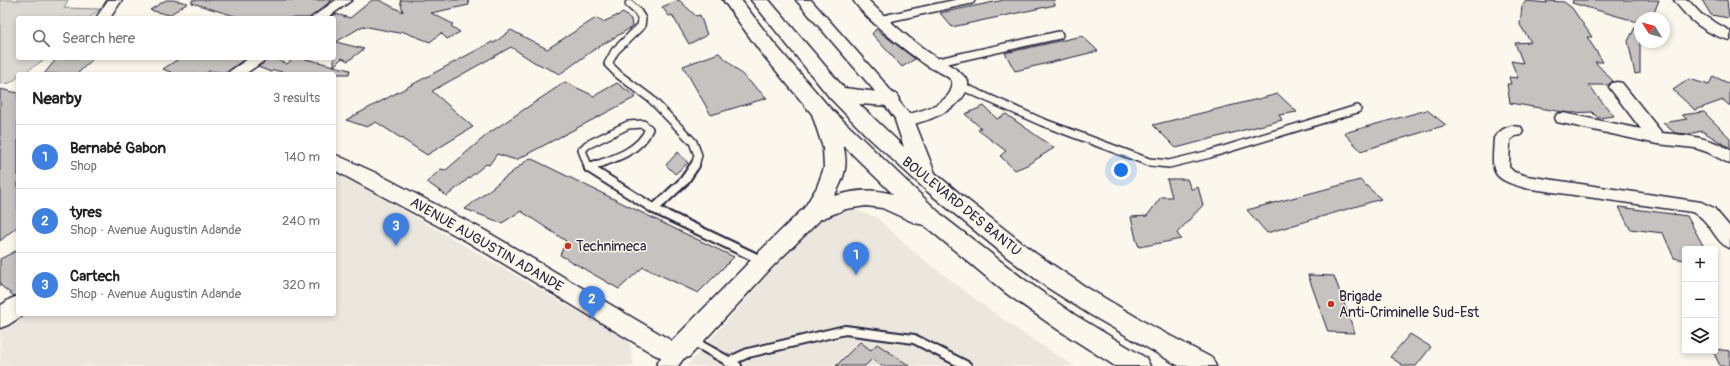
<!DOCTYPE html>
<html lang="en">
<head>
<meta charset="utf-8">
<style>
	body { margin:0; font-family:Pangolin,sans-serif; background:#f2f2f2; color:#222 }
	.controls { position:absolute; right:12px; bottom:12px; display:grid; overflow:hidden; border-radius:4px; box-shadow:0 2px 6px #0003 }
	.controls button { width:36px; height:36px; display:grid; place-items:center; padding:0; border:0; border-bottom:1px solid #e0e0e0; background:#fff; color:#222; font:20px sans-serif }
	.compass { position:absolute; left:1634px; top:12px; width:36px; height:36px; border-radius:50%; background:#fff; box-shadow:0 2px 6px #0003; rotate:307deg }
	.you { position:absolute; left:1121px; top:170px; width:14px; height:14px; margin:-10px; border:3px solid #fff; border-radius:50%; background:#1a73e8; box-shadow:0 0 0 6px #1a73e833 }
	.badge { display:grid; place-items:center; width:26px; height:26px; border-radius:50%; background:#c8321e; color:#fff; font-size:13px; font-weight:700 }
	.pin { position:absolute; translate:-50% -33px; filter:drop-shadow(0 1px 2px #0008) }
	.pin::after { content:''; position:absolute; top:21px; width:14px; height:12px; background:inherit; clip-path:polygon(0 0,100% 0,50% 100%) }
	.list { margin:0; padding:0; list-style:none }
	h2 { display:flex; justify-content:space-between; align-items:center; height:52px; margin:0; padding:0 16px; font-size:17px }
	h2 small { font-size:13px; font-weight:400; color:#767676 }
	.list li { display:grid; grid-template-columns:26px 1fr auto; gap:12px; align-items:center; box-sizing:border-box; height:64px; padding:0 16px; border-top:1px solid #e0e0e0 }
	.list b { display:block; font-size:15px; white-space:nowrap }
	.list p { margin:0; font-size:13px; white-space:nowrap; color:#767676 }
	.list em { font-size:13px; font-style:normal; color:#767676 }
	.icon { flex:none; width:22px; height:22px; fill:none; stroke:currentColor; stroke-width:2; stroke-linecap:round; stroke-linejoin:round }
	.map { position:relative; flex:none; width:1730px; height:366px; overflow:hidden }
	.search { position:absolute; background:#fff; box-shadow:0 2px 6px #0003; left:16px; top:16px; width:320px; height:44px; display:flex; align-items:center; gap:10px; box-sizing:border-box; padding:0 14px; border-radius:4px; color:#767676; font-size:15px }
	.panel { position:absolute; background:#fff; box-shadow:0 2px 6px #0003; left:16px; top:72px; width:320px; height:244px; border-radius:4px }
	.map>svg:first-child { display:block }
	.built { fill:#ebe7df }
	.green { fill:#dbd8d3; stroke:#7e7d87 }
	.building { fill:#c6c2c0; stroke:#22223b }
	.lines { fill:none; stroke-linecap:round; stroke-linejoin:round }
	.service-far1-casing { stroke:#22223b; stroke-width:10 }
	.service-casing { stroke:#22223b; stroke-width:12 }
	.minor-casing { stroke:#22223b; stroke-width:3 }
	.tertiary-casing { stroke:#22223b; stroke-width:3 }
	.trunk-casing { stroke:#22223b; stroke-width:3 }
	.service-far1 { stroke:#fbf7ec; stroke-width:7 }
	.service { stroke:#fbf7ec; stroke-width:8 }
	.minor { fill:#fbf7ec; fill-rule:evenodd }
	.tertiary { fill:#fbf7ec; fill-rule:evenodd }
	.trunk { fill:#fbf7ec; fill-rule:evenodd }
	.poi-dot { fill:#c8321e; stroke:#fbf7ec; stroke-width:1.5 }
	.labels { text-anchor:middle; stroke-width:3; stroke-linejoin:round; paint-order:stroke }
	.street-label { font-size:14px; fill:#22223b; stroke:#fbf7ec }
	.poi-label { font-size:14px; fill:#22223b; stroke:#fbf7ec; text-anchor:start }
</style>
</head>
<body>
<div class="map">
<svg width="1730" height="366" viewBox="0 0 1730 366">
	<rect width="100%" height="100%" fill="#fbf7ec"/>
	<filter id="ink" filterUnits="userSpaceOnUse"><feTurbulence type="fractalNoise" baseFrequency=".025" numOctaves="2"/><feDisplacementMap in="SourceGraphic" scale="8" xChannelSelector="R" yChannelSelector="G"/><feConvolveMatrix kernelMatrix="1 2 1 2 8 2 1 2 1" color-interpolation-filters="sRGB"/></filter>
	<g filter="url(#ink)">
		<g class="built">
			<polygon points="334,170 629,341 634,366 0,366 0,331 25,314 334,314"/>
			<polygon points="842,210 855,210 876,217 914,252 975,299 1021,332 1074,366 687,366 805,233 819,219"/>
		</g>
		<polygon class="green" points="0,0 68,0 64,8 100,9 89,18 18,18 18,58 46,58 23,74 18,74 18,77 10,83 0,84"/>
		<g class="building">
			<polygon points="166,0 173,0 188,3 169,15 150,10"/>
			<polygon points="192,0 332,0 310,18 241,18 192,3"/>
			<polygon points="372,0 379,0 403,12 400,0 468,0 469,5 431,13 453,24 451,26 460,32 447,39 441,33 430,42 401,31 399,33 363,26 336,42 364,49 348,61 342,58 334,66 350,70 349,74 290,74 274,70 271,72 258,67 265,62 267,58 272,58 287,64 294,58 302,58 334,66 334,18 330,18 336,14 350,18"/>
			<polygon points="679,0 696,16 700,15 707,35 689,44 672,15 669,16 662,7"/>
			<polygon points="1004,0 1054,0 1055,5 952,27 940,13"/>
			<polygon points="1573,0 1659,0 1652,18 1640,18 1640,73 1635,74 1628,41 1638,22 1572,3"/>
			<polygon points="1702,0 1727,0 1729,18 1711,15"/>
			<polygon points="1526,1 1547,3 1546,1 1564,2 1572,8 1592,37 1587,37 1603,62 1595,62 1613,81 1608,85 1588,85 1614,116 1598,118 1592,112 1569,113 1510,103 1507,84 1511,84 1509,77 1518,78 1511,61 1523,63 1515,43 1531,42 1520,25 1522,6"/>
			<polygon points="623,13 631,19 632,27 592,51 560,74 534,62 511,47 432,91 473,127 427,155 376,122 367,127 346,120 492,42 494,43 511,30 547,49 596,18 603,22"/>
			<polygon points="876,29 915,59 902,67 872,34"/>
			<polygon points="1082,36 1098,51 1015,71 1005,53"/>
			<polygon points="719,53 767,98 711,115 683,66"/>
			<polygon points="57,58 94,58 77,74 44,74"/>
			<polygon points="180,58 246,58 226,73 209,71 205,74 175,74 163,69"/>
			<polygon points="1713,76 1730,84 1730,106 1723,100 1695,110 1673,90 1689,79 1709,85"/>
			<polygon points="565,82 594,96 617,83 636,97 516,160 497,154 489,165 486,164 447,196 427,182 441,169 446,170 489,133"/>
			<polygon points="0,89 18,93 18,226 0,241"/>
			<polygon points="1278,94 1297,112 1279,115 1282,120 1176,148 1153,125"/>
			<polygon points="984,106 997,119 1006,114 1054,148 1027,165 1015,170 1000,156 1006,151 978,130 981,128 965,114"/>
			<polygon points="1427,110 1446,125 1361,151 1344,133"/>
			<polygon points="1704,112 1730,138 1730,148 1702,131 1688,134 1675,133 1663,123 1687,119 1682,115"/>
			<polygon points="678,152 688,163 675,174 666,165"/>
			<polygon points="530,158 667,225 734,257 698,293 643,267 619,289 560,255 566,241 521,211 502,223 465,209"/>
			<polygon points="1167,179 1187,179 1191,189 1198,187 1203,205 1177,233 1181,239 1139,247 1136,239 1131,217 1147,216 1161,197 1172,197"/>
			<polygon points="1360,180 1381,199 1267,233 1247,210"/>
			<polygon points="1619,207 1687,216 1705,249 1685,249 1685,260 1674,258 1663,233 1630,229"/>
			<polygon points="18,250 18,295 14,296 0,285 0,259"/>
			<polygon points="1308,275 1334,276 1355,333 1328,332"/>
			<polygon points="1410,334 1431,347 1416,366 1404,366 1390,357"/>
			<polygon points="860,342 871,350 877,344 910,366 882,366 872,359 865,366 836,366"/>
			<polygon points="1715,349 1730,351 1730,366 1720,366 1713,351 1715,351"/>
		</g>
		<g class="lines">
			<defs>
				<g id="service-far1">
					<polyline points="629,4 637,11 642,19 641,26 615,51 608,64 619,75 651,99 693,142 698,155 695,166"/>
					<polyline points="879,20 971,0"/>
					<polyline points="934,63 1059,35"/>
					<polyline points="961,86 1042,122 1149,162 1169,164 1210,154 1357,109"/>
					<path d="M588,166L582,150L587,145L628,125L643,124L649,129C640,151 614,159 593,166"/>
				</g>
				<g id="service">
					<polyline points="588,165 589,168"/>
					<polyline points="695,165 684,181 654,209 763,261"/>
					<polyline points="589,168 654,209"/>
					<polyline points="589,168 596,165"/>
					<polyline points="691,340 737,366"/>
					<polyline points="728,362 748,353 845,330 914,339 967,366"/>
				</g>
				<g id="minor">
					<polygon points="108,0 122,0 110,18 96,18"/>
					<polygon points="336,0 352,0 327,18 311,18"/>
					<path d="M796,0H811L883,81L909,114C924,110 955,102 952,81C945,73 935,71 926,65C905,50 867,21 853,0H868C887,19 907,37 928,52C942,62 958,67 968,81C971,106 918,129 899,124L873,89Z"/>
					<path d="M1674,0H1688L1701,14L1730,31V40C1707,35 1687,19 1674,0Z"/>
					<polygon points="249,58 266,58 264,61 245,74 227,74 230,71"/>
					<path d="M1617,82L1622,83L1662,133C1685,135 1710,137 1730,150V164L1707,152L1695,148L1657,144L1557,122L1555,118L1557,114L1563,113L1641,129L1609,87L1612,83Z"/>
					<path d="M1511,126L1521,127L1523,131L1521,135L1515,136L1510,140L1509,167L1514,172L1527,176L1701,202L1714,208L1730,227V248C1714,243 1711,219 1692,212L1525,188C1489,178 1492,172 1494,138C1498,132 1504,128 1511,126Z"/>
					<path d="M680,342L687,344L690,350L678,366H656C661,356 669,345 680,342Z"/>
				</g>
				<g id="tertiary">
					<polygon points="334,154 376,173 484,230 672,341 756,255 803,209 811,207 819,209 822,215 819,221 772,267 689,357 672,361 655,355 468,242 334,170"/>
					<polygon points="18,296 18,314 25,314 8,325 0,328 0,306 10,299"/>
				</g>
				<g id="trunk">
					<path d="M723,0H741L773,42L829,107L945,218L1025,280L1075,315L1146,358L1150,366H1115L1057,329L1007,294L924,225L915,223L882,208L866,206L846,209L811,223L803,221L800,215L817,187L824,168L823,148L812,114L759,50ZM843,145L893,194C872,188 855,190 834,196C844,179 849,165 843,145Z"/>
					<polygon points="751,0 769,0 844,88 896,94 899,99 896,104 889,106 859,104 904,147 895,120 898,115 905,113 912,115 935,173 965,198 1035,253 1086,287 1148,324 1212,358 1216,366 1179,366 1089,314 1048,288 1008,258 928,192 868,137 830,98"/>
				</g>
			</defs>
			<use href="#service-far1" class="service-far1-casing"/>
			<use href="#service" class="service-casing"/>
			<use href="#minor" class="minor-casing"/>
			<use href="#tertiary" class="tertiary-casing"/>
			<use href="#trunk" class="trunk-casing"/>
			<use href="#service-far1" class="service-far1"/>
			<use href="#service" class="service"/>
			<use href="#minor" class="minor"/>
			<use href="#tertiary" class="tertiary"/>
			<use href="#trunk" class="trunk"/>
		</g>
	</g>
	<g class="poi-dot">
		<circle cx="568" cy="246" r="4"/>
		<circle cx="1331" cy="304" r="4"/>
	</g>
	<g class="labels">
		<g class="street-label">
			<text transform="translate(962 206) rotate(39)" y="5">BOULEVARD DES BANTU</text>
			<text transform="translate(487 244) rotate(30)" y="5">AVENUE AUGUSTIN ADANDE</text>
		</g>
		<g class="poi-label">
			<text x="576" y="251">Technimeca</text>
			<text x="1339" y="301">Brigade<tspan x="1339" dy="16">Anti-Criminelle Sud-Est</tspan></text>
		</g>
	</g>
</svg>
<div class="controls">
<button>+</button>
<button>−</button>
<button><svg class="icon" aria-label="layers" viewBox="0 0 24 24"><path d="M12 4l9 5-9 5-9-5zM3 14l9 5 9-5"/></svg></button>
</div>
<svg class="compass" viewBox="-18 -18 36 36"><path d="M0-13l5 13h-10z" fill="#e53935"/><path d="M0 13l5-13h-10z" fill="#767676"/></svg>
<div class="you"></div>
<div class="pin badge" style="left:856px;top:275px;background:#3f7fe0">1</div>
<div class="pin badge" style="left:592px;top:319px;background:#3f7fe0">2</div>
<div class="pin badge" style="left:396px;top:246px;background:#3f7fe0">3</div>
<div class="search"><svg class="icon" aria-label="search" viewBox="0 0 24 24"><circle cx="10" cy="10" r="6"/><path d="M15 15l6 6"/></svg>Search here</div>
<section class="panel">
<h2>Nearby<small>3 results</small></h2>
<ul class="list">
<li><span class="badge" style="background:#3f7fe0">1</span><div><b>Bernabé Gabon</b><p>Shop</p></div><em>140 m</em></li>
<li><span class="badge" style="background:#3f7fe0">2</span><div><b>tyres</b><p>Shop · Avenue Augustin Adande</p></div><em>240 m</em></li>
<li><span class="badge" style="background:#3f7fe0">3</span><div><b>Cartech</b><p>Shop · Avenue Augustin Adande</p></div><em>320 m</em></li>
</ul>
</section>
</div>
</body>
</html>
